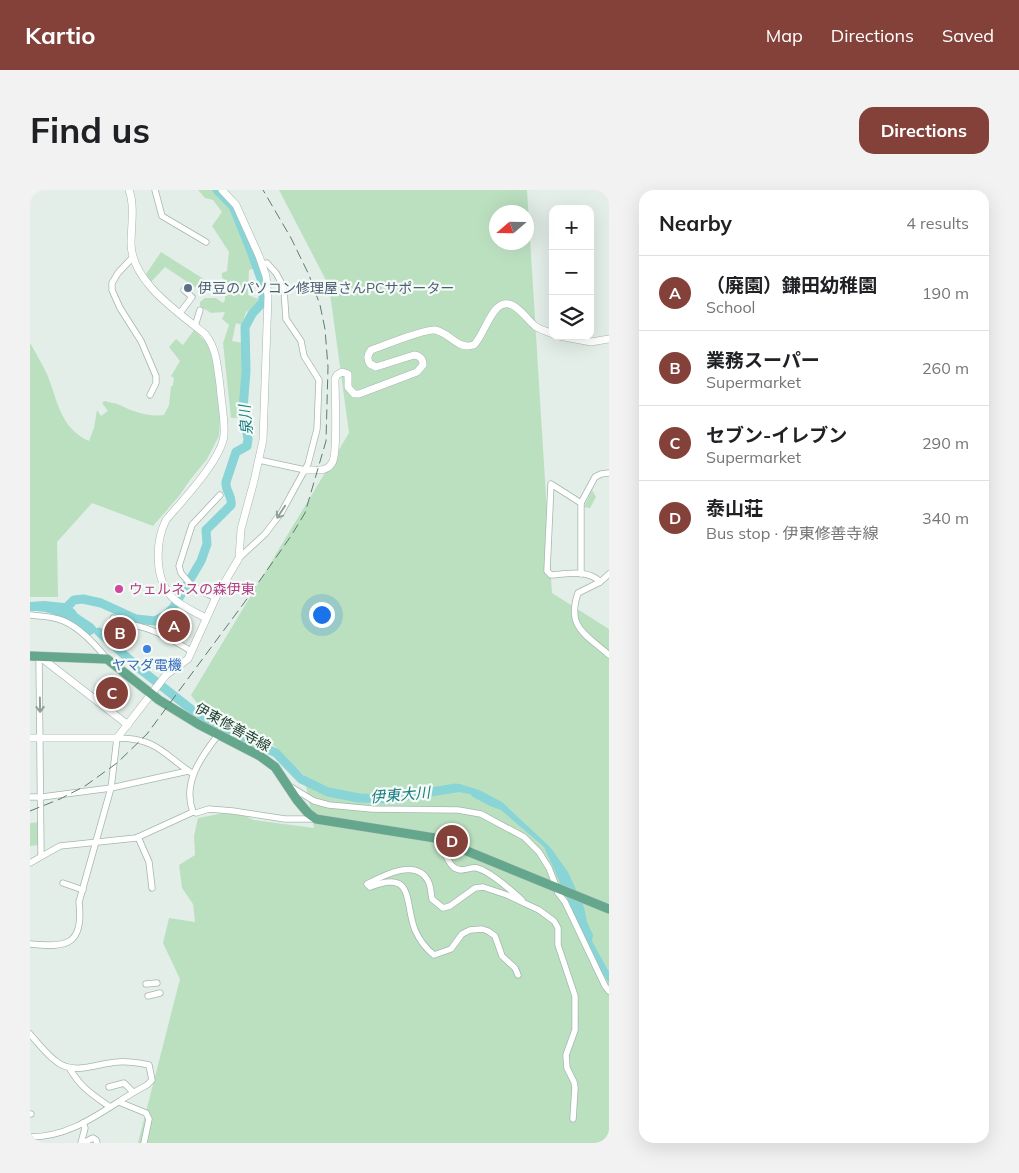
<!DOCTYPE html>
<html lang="en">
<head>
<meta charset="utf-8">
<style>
	body { margin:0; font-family:Mulish,"Noto Sans JP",sans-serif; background:#f2f2f2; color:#202124 }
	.controls { position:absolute; right:15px; top:15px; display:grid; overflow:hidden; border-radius:10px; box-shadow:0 5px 20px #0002 }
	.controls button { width:45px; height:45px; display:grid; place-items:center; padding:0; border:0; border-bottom:1px solid #e0e0e0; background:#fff; color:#202124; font:25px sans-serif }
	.compass { position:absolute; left:459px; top:15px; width:45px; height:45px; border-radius:50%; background:#fff; box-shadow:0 5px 20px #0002; rotate:250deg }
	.you { position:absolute; left:291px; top:424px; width:18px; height:18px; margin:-12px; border:4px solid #fff; border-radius:50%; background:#1a73e8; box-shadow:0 0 0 8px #1a73e833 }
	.badge { display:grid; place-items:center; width:32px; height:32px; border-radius:50%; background:#83413a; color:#fff; font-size:16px; font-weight:700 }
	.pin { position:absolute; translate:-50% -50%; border:2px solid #fff; box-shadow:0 1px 5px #0006 }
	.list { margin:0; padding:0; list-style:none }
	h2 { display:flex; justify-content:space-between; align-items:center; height:65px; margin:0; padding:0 20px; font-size:21px }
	h2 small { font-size:16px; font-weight:400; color:#757577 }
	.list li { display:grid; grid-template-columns:32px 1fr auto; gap:15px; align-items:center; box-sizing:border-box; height:75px; padding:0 20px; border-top:1px solid #e0e0e0 }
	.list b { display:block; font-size:19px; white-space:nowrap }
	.list p { margin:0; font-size:16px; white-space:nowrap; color:#757577 }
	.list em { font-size:16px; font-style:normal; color:#757577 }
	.icon { flex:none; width:28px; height:28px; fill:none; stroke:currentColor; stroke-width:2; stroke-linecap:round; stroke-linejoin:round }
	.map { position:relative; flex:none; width:579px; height:953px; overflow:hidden; border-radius:15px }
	header { display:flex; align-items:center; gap:30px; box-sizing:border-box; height:70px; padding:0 25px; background:#83413a; color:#fff }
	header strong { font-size:24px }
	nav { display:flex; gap:28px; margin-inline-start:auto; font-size:18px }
	.intro { display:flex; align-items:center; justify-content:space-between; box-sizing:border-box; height:120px; padding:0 30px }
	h1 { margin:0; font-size:35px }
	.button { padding:12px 22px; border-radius:15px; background:#83413a; color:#fff; font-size:18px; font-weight:700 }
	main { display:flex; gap:30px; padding:0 30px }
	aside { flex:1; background:#fff; border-radius:15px; box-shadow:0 5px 20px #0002 }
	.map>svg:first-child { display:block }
	.green { fill:#bbe0c0; fill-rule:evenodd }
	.water { fill:#88d4d6 }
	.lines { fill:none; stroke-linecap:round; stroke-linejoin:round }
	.river { stroke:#88d4d6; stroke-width:9 }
	.minor-casing { stroke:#a5b7af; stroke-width:7 }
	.tertiary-casing { stroke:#a5b7af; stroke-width:8 }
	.primary-casing { stroke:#c1cac6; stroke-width:10 }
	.minor { stroke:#fff; stroke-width:5.5 }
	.tertiary { stroke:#fff; stroke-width:7 }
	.primary { stroke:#65a78d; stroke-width:9 }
	.rail { stroke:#5c7c70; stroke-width:1; stroke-dasharray:10 5; stroke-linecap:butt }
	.oneway { stroke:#90a09a }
	.service-dot { fill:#5c6f8a; stroke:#f4faf6; stroke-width:2 }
	.hotel-dot { fill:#d1479c; stroke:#f4faf6; stroke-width:2 }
	.shop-dot { fill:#3f7fe0; stroke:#f4faf6; stroke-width:2 }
	.labels { text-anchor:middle; stroke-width:4.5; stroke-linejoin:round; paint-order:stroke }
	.service-label { font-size:14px; fill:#4e5e75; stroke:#f4faf6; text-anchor:start }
	.hotel-label { font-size:14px; fill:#b23c85; stroke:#f4faf6; text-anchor:start }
	.shop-label { font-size:14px; fill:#366cbe; stroke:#f4faf6 }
	.street-label { font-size:14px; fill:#214135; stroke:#f4faf6 }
	.water-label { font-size:15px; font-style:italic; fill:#177d82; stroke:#f4faf6 }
</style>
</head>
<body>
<header>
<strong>Kartio</strong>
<nav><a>Map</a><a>Directions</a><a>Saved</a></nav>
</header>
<div class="intro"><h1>Find us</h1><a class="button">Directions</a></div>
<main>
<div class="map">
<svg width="579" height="953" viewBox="0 0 579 953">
	<rect width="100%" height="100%" fill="#e3eee8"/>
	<g class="green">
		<polygon points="168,0 183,0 201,17 225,78 219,80 218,105 229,109 225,117 216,122 212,135 206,133 202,151 213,153 211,217 213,227 201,228 193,153 199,135 192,129 195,122 181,123 170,116 170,112 175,108 186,108 193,113 195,110 195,90 192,88 192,83 197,81 199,62 182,36 192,22 183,10 175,8"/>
		<path d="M249,0H497L522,403L579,439V953H108L150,789L133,753L139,728L165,732L163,714L152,698L149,675L165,665L164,646L168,628L194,623L215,626L224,630L284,638L274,585L243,555L169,516L161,505L319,243L299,96ZM467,22H497V52H467Z"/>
		<polygon points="131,62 183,95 171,101 135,77 121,92 116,84"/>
		<path d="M164,140L178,154L185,175L190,230L189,246L177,269L160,290L149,306L123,336L62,313L27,352L28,407H0V153C6,163 12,174 17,184C28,211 30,238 59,251L64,238L67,220L71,226L78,221L72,213L75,211C80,213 86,213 90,215C104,222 119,227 134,225L139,215L141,197L143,195L144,188L141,186L150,171L139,157L146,149L153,155Z"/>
		<polygon points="562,300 566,307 560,318 554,317"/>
		<polygon points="12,632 13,651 8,651 8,655 0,656 0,633"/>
	</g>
	<g class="water">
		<path d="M14,411L34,413L44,419L48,424L63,434L79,453L66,442L59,446C41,431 24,420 0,421V412Z"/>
		<polygon points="430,594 449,600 472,612 520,657 538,682 554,717 557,732 563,745 562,751 579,782 579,793 568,777 514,657 471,620 460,616 443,607 440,604 411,599 394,606 404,598"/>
	</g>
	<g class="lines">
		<g class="river">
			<path d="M34,420L44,410L53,409L71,413L106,429L125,431L136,425L143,418L171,371L177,354L176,340L201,315C203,306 195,301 196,292L206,262L217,256L218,249L213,219L216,181L215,137L222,124L233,112V94L221,61L203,16L187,0"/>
			<polyline points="69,442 110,479 171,527 246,563 271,589 298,602 329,608 357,609 426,598"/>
		</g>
		<defs>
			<g id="minor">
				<polyline points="125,0 132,26 176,52"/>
				<polyline points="103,67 88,83 82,93 82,100 90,118 111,151 126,186 126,193 120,205"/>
				<polyline points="150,123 162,107 154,100"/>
				<polyline points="165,136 170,120"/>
				<polyline points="229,270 275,280"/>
				<path d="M551,313L521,294L517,381L521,385C537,384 558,379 570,392"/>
				<polyline points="209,368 235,344 251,323 278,274 287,239 289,190 274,166 271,151 256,129 254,100 251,92 246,83 237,73 232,74"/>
				<polyline points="551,384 551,313 565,287 571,284 579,283"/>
				<path d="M579,384L570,392L548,403C536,438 556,444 579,465"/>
				<polyline points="186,408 162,396 151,383 149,376 162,335 190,305"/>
				<path d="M0,425C9,426 19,426 28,429C47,434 65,454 77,469"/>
				<path d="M83,428C95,434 106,435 118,439C133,444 148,453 161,461"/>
				<polyline points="9,466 11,665"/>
				<polyline points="261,597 284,611 299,615 342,619 428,620 451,624 494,647 509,662 519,678 526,696"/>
				<polyline points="0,607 12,607 81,598 158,581"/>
				<path d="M163,622C152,593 171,567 188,545"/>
				<polyline points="108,647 119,672 122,698"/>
				<path d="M405,648C407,654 410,656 413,661C419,669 420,679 431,680C436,680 442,677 447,678C459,681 482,701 492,710"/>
				<polyline points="0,673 30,656 106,648 163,622 166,623 179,619 203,621 255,629 286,629"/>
				<polyline points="33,693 53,700"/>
				<polyline points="528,703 535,712 575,796 579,801"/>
				<path d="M0,754C37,758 54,755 49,712L81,598L87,548C127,548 133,564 163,584"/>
				<path d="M488,785L485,778L472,766L465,746L458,741L452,739L440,740L432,744L421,759L404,765C395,758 389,749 385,740C374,712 385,679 340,697L337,694C354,685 388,667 399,693C401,698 401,704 402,709L413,718L420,716L445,698L453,697L477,705L509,720L524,731L528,738V755L545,806V840L536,865L537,878L544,892L545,898L543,929"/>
				<polyline points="116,794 127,793"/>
				<polyline points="118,806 130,803"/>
				<path d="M0,844C9,854 18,867 30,874C48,884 69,873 88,872C98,871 109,873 119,875L122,890L117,895C78,915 47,947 0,947"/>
				<path d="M40,879C51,898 63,905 80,917"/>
				<polyline points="79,897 94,893 103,902"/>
				<polyline points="89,912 116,923 119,929 114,953"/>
				<polyline points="0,924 1,924"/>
				<polyline points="51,953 55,938 53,933"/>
				<polyline points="53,953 63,948 66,950 67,953"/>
			</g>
			<g id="tertiary">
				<path d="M99,0C105,16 101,37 101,54C102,92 148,122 175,144C187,159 187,176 190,195C191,211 195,229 194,245C192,269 152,311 136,330C125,352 124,390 143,408C152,417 165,422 176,428"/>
				<polyline points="529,146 561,152 579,149"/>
				<polyline points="275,280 284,280"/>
				<path d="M289,280C294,280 299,278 302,273C308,265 305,204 305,189L307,185L312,182L318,184V197L324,204H329L387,182L393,175C393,169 391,166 384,165L346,177L340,174C337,169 337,166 341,160C353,156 393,139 405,140C421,143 426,160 444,155C453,145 458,127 467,118C482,104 495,128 505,136C510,140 517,141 523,144"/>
				<polyline points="9,466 98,535"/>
				<polyline points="0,548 87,548 136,485 158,469 187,405 209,368 211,339 224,291 233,250 238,107 236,86 229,66 206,15 192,0"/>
			</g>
			<polyline id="primary" points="0,466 77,469 129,510 168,534 230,566 245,577 267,610 278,623 286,629 405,648 579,719"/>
		</defs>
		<use href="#minor" class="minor-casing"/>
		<use href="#tertiary" class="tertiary-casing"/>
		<use href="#primary" class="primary-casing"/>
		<use href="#minor" class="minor"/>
		<use href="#tertiary" class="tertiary"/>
		<use href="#primary" class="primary"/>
		<polyline class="rail" points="0,621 30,609 55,596 87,573 117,544 214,413 261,346 275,323 296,251 298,177 295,139 290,115 279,85 261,48 233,0"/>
	</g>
	<defs><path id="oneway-shaft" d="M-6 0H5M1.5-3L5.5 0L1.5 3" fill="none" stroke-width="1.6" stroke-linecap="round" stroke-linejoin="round" transform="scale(1.25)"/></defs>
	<g class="oneway">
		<use href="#oneway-shaft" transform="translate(251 322) rotate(123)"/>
		<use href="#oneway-shaft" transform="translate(10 515) rotate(89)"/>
	</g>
	<circle class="service-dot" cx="158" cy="98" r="5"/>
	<circle class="hotel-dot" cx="89" cy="399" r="5"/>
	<circle class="shop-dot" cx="117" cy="459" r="5"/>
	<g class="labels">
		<g class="service-label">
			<text x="168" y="103">伊豆のパソコン修理屋さんPCサポーター</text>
		</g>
		<g class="hotel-label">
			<text x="99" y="404">ウェルネスの森伊東</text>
		</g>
		<g class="shop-label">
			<text x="117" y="480">ヤマダ電機</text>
		</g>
		<g class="street-label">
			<text transform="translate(203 537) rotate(29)" y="5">伊東修善寺線</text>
		</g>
		<g class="water-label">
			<text transform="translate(216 230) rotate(-95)" y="5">泉川</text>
			<text transform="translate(370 605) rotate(-5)" y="5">伊東大川</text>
		</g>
	</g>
</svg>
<div class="controls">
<button>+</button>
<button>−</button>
<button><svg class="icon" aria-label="layers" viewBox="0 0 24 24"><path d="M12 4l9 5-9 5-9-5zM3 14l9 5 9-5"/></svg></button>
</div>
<svg class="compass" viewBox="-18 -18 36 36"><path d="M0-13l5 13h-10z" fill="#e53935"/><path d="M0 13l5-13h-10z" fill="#757577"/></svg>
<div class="you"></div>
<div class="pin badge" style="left:144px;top:436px">A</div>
<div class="pin badge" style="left:90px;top:443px">B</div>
<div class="pin badge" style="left:82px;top:503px">C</div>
<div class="pin badge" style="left:422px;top:651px">D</div>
</div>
<aside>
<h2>Nearby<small>4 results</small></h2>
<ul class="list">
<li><span class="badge">A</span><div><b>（廃園）鎌田幼稚園</b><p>School</p></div><em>190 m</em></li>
<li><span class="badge">B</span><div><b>業務スーパー</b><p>Supermarket</p></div><em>260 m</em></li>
<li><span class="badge">C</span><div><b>セブン-イレブン</b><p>Supermarket</p></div><em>290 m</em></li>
<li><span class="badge">D</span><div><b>泰山荘</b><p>Bus stop · 伊東修善寺線</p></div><em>340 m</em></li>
</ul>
</aside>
</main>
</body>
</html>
